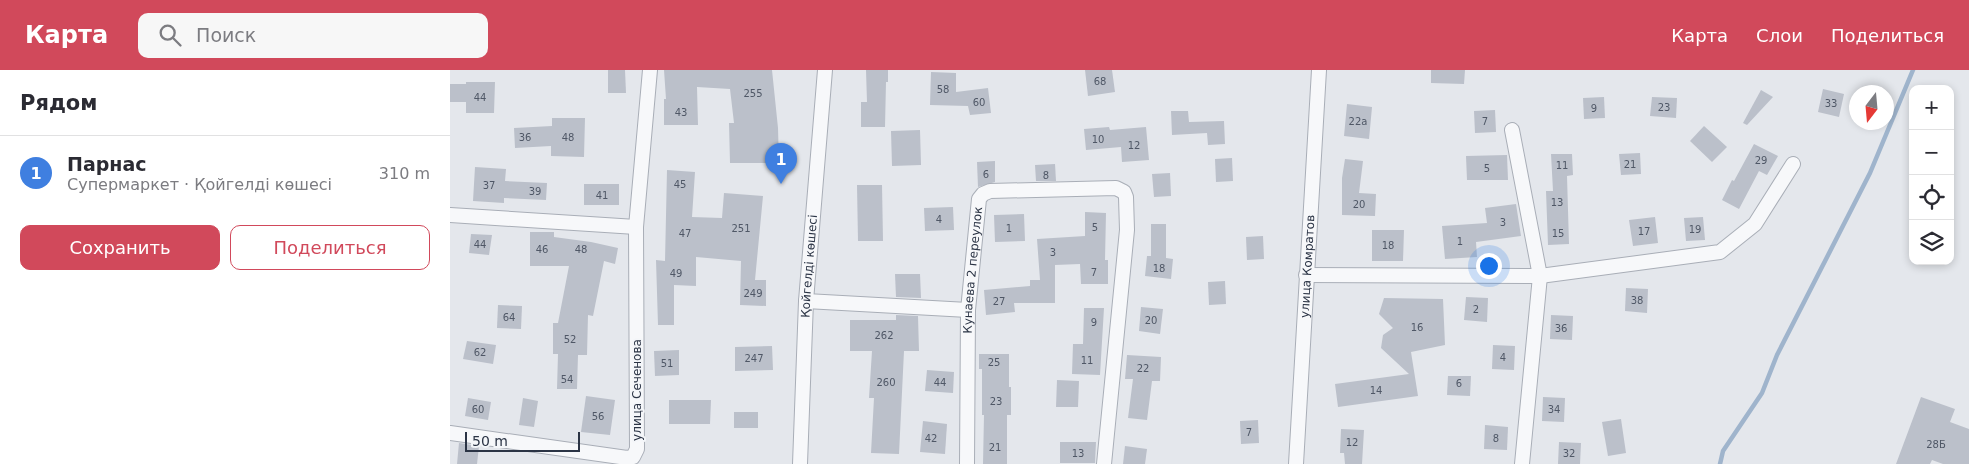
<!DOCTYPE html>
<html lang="ru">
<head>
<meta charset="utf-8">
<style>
	body { margin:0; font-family:"DejaVu Sans",sans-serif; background:#f7f7f7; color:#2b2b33 }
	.controls { position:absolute; right:15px; top:15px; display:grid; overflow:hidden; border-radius:10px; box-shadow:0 2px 8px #0003 }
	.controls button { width:45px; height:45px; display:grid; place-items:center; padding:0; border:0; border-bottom:1px solid #e1e1e2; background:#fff; color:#2b2b33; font:25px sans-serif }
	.compass { position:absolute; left:1399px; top:15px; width:45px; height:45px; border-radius:50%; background:#fff; box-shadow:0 2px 8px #0003; rotate:196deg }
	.scale { position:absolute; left:15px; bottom:12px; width:115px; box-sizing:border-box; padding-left:5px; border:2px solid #2b3445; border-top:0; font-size:14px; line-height:18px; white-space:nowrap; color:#2b3445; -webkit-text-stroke:4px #f4f6f9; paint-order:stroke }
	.you { position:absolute; left:1038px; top:195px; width:18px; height:18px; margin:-12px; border:4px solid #fff; border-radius:50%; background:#1a73e8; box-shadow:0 0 0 8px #1a73e833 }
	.badge { display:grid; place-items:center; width:32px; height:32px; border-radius:50%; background:#d1495b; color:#fff; font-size:16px; font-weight:700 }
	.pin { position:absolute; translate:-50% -41px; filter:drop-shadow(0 1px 2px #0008) }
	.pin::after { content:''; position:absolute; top:26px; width:18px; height:15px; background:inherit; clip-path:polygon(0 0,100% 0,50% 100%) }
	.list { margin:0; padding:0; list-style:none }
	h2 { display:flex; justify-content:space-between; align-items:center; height:65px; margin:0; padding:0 20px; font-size:21px }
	h2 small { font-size:16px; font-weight:400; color:#7c7c81 }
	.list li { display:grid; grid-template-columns:32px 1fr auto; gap:15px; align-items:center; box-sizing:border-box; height:75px; padding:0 20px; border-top:1px solid #e1e1e2 }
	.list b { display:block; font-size:19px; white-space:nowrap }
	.list p { margin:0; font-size:16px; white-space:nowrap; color:#7c7c81 }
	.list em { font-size:16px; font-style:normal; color:#7c7c81 }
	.actions { display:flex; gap:10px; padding:15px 20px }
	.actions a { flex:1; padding:11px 0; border:1px solid #d1495b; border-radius:10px; text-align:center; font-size:18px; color:#d1495b }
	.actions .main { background:#d1495b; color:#fff }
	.icon { flex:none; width:28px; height:28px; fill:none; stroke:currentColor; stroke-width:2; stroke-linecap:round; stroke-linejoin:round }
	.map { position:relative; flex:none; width:1519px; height:394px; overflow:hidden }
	header { display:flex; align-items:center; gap:30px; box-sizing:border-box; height:70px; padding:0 25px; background:#d1495b; color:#fff }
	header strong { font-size:24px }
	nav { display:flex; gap:28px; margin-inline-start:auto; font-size:18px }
	.search { width:350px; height:45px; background:#f7f7f7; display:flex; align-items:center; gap:12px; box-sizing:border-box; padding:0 18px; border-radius:10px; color:#7c7c81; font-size:19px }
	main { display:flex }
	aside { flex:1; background:#fff }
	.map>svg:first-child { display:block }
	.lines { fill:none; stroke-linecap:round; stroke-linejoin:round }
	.stream { stroke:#9fb4cc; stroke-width:4.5 }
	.building { fill:#bbc0ca }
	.street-casing { stroke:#a9aeb7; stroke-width:16 }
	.street { stroke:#f7f8fa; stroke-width:14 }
	.labels { text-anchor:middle; stroke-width:4; stroke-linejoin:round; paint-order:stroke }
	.number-label { font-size:10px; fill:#4f5766 }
	.street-label { font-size:12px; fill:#2b3445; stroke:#f4f6f9 }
</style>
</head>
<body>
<header>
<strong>Карта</strong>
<div class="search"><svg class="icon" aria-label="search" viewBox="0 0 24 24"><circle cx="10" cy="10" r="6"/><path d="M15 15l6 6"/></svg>Поиск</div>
<nav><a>Карта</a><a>Слои</a><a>Поделиться</a></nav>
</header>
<main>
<aside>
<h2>Рядом<small></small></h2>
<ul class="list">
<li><span class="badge" style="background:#3f7fe0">1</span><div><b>Парнас</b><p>Супермаркет · Қойгелді көшесі</p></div><em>310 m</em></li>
</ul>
<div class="actions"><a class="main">Сохранить</a><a>Поделиться</a></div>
</aside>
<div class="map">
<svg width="1519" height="394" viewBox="0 0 1519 394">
	<rect width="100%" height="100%" fill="#e4e7ec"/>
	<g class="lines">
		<polyline class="stream" points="1270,394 1273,381 1312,323 1327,285 1420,103 1463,0"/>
	</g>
	<g class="building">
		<polygon points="158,0 175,0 176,23 158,23"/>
		<polygon points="214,0 322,0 328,58 329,93 280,93 279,53 284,53 280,19 247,17 248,55 214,55 214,29 216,29"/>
		<polygon points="416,0 438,0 438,12 436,12 435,57 411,57 411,32 417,32"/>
		<polygon points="635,0 662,0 665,22 638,26"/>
		<polygon points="981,0 1015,0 1014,14 981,13"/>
		<polygon points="481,2 506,3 506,22 538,18 541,43 520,45 518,36 480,35"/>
		<polygon points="16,12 45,12 44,43 16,43 16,32 0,32 0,14 16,14"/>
		<polygon points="1373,19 1394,24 1389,47 1368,42"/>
		<polygon points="1311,20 1323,27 1297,55 1293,53"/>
		<polygon points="1154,27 1155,48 1134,49 1133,28"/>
		<polygon points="1202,27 1227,28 1226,48 1200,46"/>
		<polygon points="897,34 922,37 919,69 894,66"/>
		<polygon points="1045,40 1046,62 1025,63 1024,41"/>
		<polygon points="721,41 738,41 739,52 774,51 775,74 758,75 757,63 722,65"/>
		<polygon points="102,48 135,48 134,87 101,86 101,76 65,78 64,58 102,56"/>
		<polygon points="1254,56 1277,77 1262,92 1240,71"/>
		<polygon points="659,57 660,60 696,57 699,90 672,92 671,77 636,80 634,59"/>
		<polygon points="470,60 471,95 442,96 441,61"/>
		<polygon points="1304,74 1328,86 1317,105 1309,101 1289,139 1272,130 1282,110 1284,111"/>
		<polygon points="1190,83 1191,104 1171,105 1169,84"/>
		<polygon points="1101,84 1122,84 1123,105 1117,106 1119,174 1098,175 1096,121 1103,121"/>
		<polygon points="1057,85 1058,110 1017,110 1016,86"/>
		<polygon points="782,88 783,111 766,112 765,89"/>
		<polygon points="895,89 913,91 909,123 926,124 925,146 892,145 892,108"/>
		<polygon points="545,91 545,112 528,117 527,92"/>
		<polygon points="605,94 606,111 586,111 585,95"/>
		<polygon points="25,97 56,99 55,111 97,113 96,130 54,128 54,133 23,131"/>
		<polygon points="217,100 245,102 242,147 272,148 274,123 313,126 305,210 316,210 316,236 290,235 291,191 246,187 246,216 224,215 224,255 208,255 206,190 215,191"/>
		<polygon points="720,103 721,126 704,127 702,104"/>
		<rect x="134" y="114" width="35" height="21"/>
		<polygon points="407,115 432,115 433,171 408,171"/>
		<polygon points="1066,134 1071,166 1026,172 1027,187 995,189 992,156 1037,153 1035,138"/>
		<polygon points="503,137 504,160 475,161 474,138"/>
		<polygon points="635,142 656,143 655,190 658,190 658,214 631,214 630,194 605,195 605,233 564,233 565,242 536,245 534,220 580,216 580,210 590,210 587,169 635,166"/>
		<polygon points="574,144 575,171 545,172 544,145"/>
		<polygon points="1205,147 1208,173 1183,176 1179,150"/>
		<polygon points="1253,147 1255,170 1236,171 1234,148"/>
		<polygon points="701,154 716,154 716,188 723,189 721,209 695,206 697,186 701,186"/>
		<polygon points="922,160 954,160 953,191 922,191"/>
		<polygon points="80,162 104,162 104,167 141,172 168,178 165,194 154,191 143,246 138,245 137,285 128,285 127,319 107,319 108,284 103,284 103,253 108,253 119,196 80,196"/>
		<polygon points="21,164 42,165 39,185 19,183"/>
		<polygon points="813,166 814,189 797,190 796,167"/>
		<polygon points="445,204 470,204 471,228 446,227"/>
		<polygon points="775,211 776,234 759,235 758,212"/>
		<polygon points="1176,218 1198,219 1197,243 1175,241"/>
		<polygon points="1016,227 1038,228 1037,252 1014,250"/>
		<polygon points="934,228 993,229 995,275 961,282 968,326 888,337 885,314 959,304 931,278 933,265 943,258 929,244"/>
		<polygon points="48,235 72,236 71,259 47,258"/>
		<polygon points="691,237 713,239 710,264 689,261"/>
		<polygon points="634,238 654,238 650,305 622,304 623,274 633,274"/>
		<polygon points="446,245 468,246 469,281 454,281 449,384 421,383 424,328 419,328 422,281 400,281 400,250 446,250"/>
		<polygon points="1101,245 1123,246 1122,270 1100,269"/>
		<polygon points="17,271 46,275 43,294 13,289"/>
		<polygon points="1043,275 1065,276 1064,300 1042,299"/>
		<polygon points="322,276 323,300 285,301 285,277"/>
		<polygon points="229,280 229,305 205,306 204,281"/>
		<polygon points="529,284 559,284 559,317 561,317 561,345 557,345 557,394 533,394 534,345 532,345 532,299 529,299"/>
		<polygon points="677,285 711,287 710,311 702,311 697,350 678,348 683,309 675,309"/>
		<polygon points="477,300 504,302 503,323 475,321"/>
		<polygon points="998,306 1021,306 1020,326 997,325"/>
		<polygon points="607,310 629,311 628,337 606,337"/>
		<polygon points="136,326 165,330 160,365 131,362"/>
		<polygon points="1093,327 1115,328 1114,352 1092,351"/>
		<polygon points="1471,327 1505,339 1500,352 1519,359 1519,394 1493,394 1482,390 1480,394 1446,394"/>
		<polygon points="18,328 41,332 38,350 15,346"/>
		<polygon points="73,328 88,331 84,357 69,355"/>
		<polygon points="219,330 261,330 260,354 219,354"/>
		<rect x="284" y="342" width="24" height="16"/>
		<polygon points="1171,349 1176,383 1158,386 1152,352"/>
		<polygon points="808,350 809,373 791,374 790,351"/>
		<polygon points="473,351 497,354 495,384 470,382"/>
		<polygon points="1035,355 1058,357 1057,380 1034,379"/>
		<polygon points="891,359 914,360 912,394 895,394 894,383 890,383"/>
		<polygon points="610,372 646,372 645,393 610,393"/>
		<polygon points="1109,372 1131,373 1130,394 1108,394"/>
		<polygon points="9,373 29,376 27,394 7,394"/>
		<polygon points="675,376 697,379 695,394 673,394"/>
	</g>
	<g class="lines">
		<defs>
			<g id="street">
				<polyline points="1062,60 1090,206 1072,394"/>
				<polyline points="0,145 186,157"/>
				<polyline points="856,205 1090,206 1270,182 1305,154 1343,94"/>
				<polyline points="356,231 518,240"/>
				<polyline points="0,363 177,388 183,387 187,379 186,157 200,0"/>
				<path id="s1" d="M350,394L356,231L375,0"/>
				<path id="s2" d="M517,394L518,240L529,129L533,124L540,121L666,118L674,122L676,127L677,160L654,394"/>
				<path id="s3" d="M846,394L869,0"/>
			</g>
		</defs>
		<use href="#street" class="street-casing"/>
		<use href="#street" class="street"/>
	</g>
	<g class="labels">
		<g class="number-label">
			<text x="650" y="15">68</text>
			<text x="493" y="23">58</text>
			<text x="303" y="27">255</text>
			<text x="30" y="31">44</text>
			<text x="529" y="36">60</text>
			<text x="1381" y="37">33</text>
			<text x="1214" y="41">23</text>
			<text x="1144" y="42">9</text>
			<text x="231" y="46">43</text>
			<text x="908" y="55">22а</text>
			<text x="1035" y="55">7</text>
			<text x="75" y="71">36</text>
			<text x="118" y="71">48</text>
			<text x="648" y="73">10</text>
			<text x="684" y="79">12</text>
			<text x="1311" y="94">29</text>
			<text x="1180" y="98">21</text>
			<text x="1112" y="99">11</text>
			<text x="1037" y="102">5</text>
			<text x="536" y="108">6</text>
			<text x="596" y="109">8</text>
			<text x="230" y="118">45</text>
			<text x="39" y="119">37</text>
			<text x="85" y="125">39</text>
			<text x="152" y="129">41</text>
			<text x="1107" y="136">13</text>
			<text x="909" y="138">20</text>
			<text x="489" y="153">4</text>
			<text x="1053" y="156">3</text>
			<text x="645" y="161">5</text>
			<text x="291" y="162">251</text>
			<text x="559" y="162">1</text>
			<text x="1245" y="163">19</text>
			<text x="1194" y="165">17</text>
			<text x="235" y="167">47</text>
			<text x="1108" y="167">15</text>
			<text x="1010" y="175">1</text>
			<text x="30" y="178">44</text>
			<text x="938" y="179">18</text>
			<text x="92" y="183">46</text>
			<text x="131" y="183">48</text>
			<text x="603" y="186">3</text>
			<text x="709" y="202">18</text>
			<text x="644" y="206">7</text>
			<text x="226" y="207">49</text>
			<text x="303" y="227">249</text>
			<text x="1187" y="234">38</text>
			<text x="549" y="235">27</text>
			<text x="1026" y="243">2</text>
			<text x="59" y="251">64</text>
			<text x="701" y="254">20</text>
			<text x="644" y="256">9</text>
			<text x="967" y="261">16</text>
			<text x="1111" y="262">36</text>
			<text x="434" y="269">262</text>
			<text x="120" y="273">52</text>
			<text x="30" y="286">62</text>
			<text x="1053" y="291">4</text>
			<text x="304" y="292">247</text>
			<text x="637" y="294">11</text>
			<text x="544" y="296">25</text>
			<text x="217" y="297">51</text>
			<text x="693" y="302">22</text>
			<text x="117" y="313">54</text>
			<text x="436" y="316">260</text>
			<text x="490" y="316">44</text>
			<text x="1009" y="317">6</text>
			<text x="926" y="324">14</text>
			<text x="546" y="335">23</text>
			<text x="28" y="343">60</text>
			<text x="1104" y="343">34</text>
			<text x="148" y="350">56</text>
			<text x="799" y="366">7</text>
			<text x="481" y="372">42</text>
			<text x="1046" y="372">8</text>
			<text x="902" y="376">12</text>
			<text x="1486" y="378">28Б</text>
			<text x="545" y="381">21</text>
			<text x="628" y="387">13</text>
			<text x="1119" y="387">32</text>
		</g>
		<g class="street-label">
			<text dy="4" stroke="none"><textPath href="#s1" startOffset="198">Қойгелді көшесі</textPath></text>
			<text dy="4" stroke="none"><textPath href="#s3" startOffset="198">улица Комратов</textPath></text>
			<text dy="4" stroke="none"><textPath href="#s2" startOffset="194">Кунаева 2 переулок</textPath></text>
			<text transform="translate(187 320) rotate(-90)" y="4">улица Сеченова</text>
		</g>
	</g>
</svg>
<div class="controls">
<button>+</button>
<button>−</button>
<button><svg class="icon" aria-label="locate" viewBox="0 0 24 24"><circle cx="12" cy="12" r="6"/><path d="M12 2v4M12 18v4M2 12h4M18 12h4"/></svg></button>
<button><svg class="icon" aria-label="layers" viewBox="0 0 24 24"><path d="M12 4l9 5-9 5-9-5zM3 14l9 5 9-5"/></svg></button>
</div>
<svg class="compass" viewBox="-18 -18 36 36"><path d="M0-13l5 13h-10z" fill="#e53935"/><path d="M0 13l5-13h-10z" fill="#7c7c81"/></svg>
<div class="scale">50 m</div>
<div class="you"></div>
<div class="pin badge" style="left:331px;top:114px;background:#3f7fe0">1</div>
</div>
</main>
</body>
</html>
